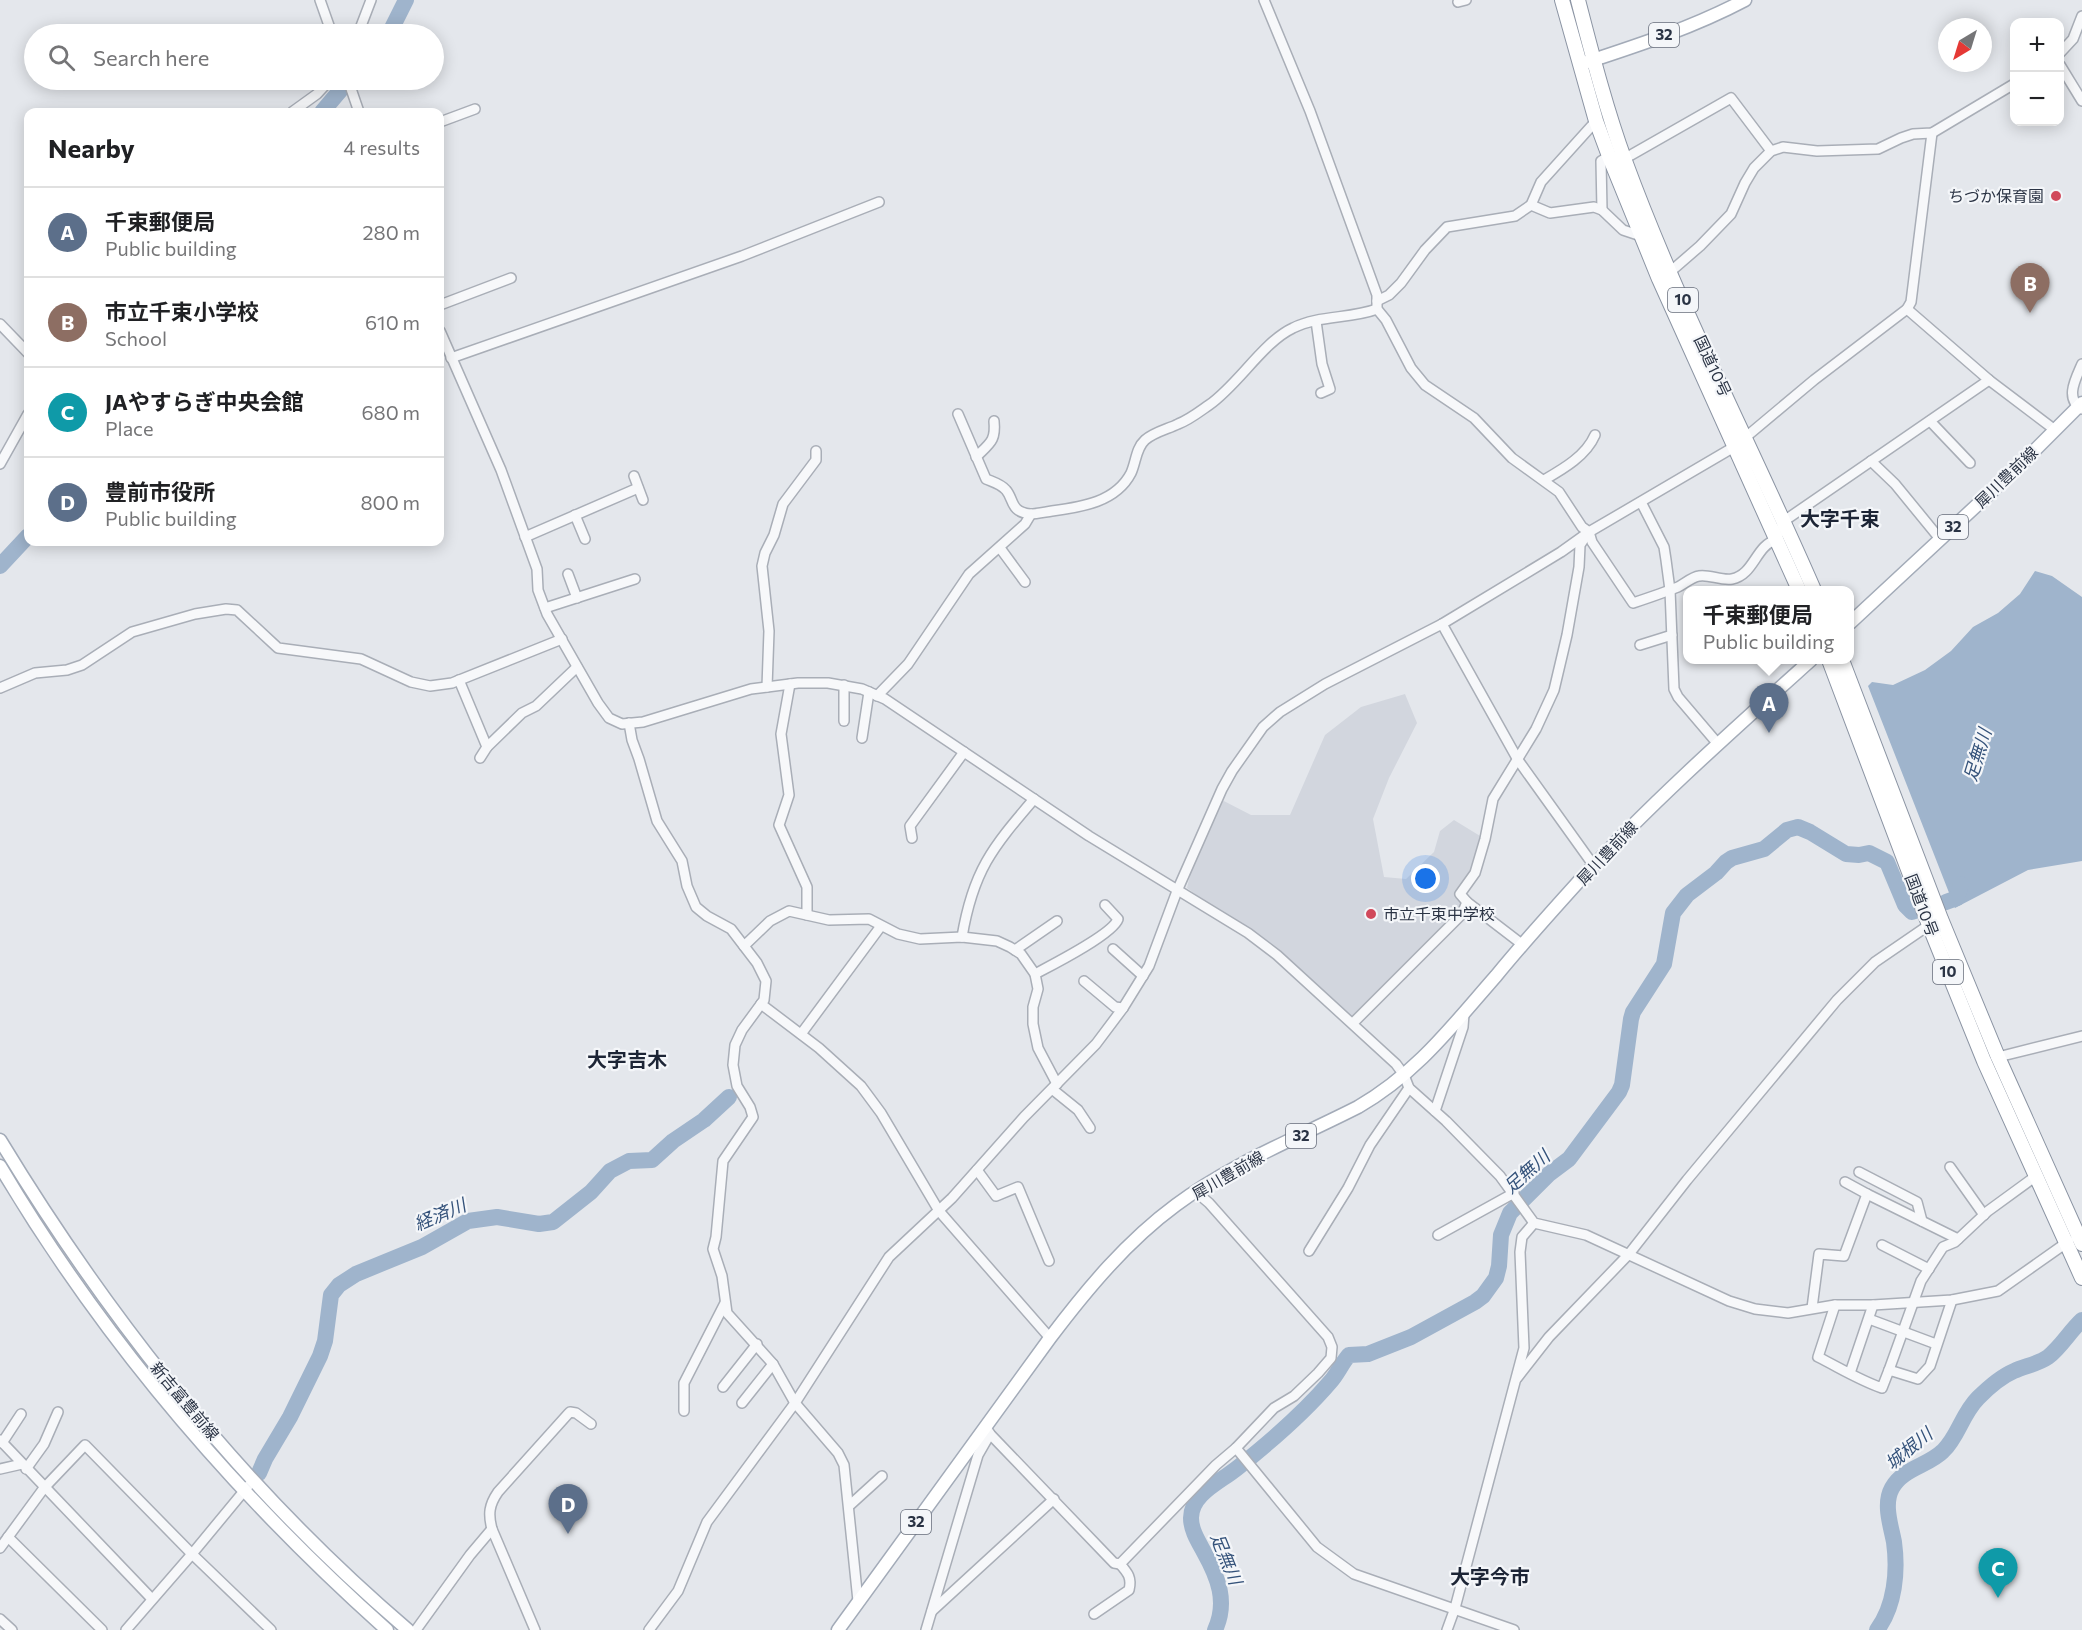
<!DOCTYPE html>
<html lang="en">
<head>
<meta charset="utf-8">
<style>
	body { margin:0; font-family:Commissioner,"Noto Sans JP",sans-serif; background:#f6f6f6; color:#202124 }
	.controls { position:absolute; right:18px; top:18px; display:grid; overflow:hidden; border-radius:12px; box-shadow:0 3px 15px #0003 }
	.controls button { width:54px; height:54px; display:grid; place-items:center; padding:0; border:0; border-bottom:2px solid #e0e0e0; background:#fff; color:#202124; font:30px sans-serif }
	.compass { position:absolute; left:1938px; top:18px; width:54px; height:54px; border-radius:50%; background:#fff; box-shadow:0 3px 15px #0003; rotate:218deg }
	.you { position:absolute; left:1426px; top:879px; width:21px; height:21px; margin:-15px; border:4px solid #fff; border-radius:50%; background:#1a73e8; box-shadow:0 0 0 9px #1a73e833 }
	.badge { display:grid; place-items:center; width:39px; height:39px; border-radius:50%; background:#ea580c; color:#fff; font-size:20px; font-weight:700 }
	.pin { position:absolute; translate:-50% -50px; filter:drop-shadow(0 2px 3px #0008) }
	.pin::after { content:''; position:absolute; top:32px; width:21px; height:18px; background:inherit; clip-path:polygon(0 0,100% 0,50% 100%) }
	.popup { position:absolute; left:1683px; top:586px; width:171px; height:78px; box-sizing:border-box; display:grid; place-content:center; border-radius:12px; background:#fff; filter:drop-shadow(0 2px 4px #0005); font-size:20px; white-space:nowrap; color:#757577 }
	.popup b { font-size:22px; color:#202124 }
	.popup::after { content:''; position:absolute; left:50%; top:100%; margin-left:-12px; border:12px solid transparent; border-top-color:#fff }
	.list { margin:0; padding:0; list-style:none }
	h2 { display:flex; justify-content:space-between; align-items:center; height:78px; margin:0; padding:0 24px; font-size:26px }
	h2 small { font-size:20px; font-weight:400; color:#757577 }
	.list li { display:grid; grid-template-columns:39px 1fr auto; gap:18px; align-items:center; box-sizing:border-box; height:90px; padding:0 24px; border-top:2px solid #e0e0e0 }
	.list b { display:block; font-size:22px; white-space:nowrap }
	.list p { margin:0; font-size:20px; white-space:nowrap; color:#757577 }
	.list em { font-size:20px; font-style:normal; color:#757577 }
	.icon { flex:none; width:33px; height:33px; fill:none; stroke:currentColor; stroke-width:2; stroke-linecap:round; stroke-linejoin:round }
	.map { position:relative; flex:none; width:2082px; height:1630px; overflow:hidden }
	.search { position:absolute; background:#fff; box-shadow:0 3px 15px #0003; left:24px; top:24px; width:420px; height:66px; display:flex; align-items:center; gap:15px; box-sizing:border-box; padding:0 21px; border-radius:33px; color:#757577; font-size:22px }
	.panel { position:absolute; background:#fff; box-shadow:0 3px 15px #0003; left:24px; top:108px; width:420px; height:438px; border-radius:12px }
	.map>svg:first-child { display:block }
	.built { fill:#d2d6de }
	.water { fill:#9fb4cc }
	.lines { fill:none; stroke-linecap:round; stroke-linejoin:round }
	.river { stroke:#9fb4cc; stroke-width:16 }
	.minor-casing { stroke:#a9aeb7; stroke-width:12 }
	.major-casing { stroke:#a3abb8; stroke-width:15 }
	.highway-casing { stroke:#8b94a3; stroke-width:16 }
	.minor { stroke:#f7f8fa; stroke-width:9 }
	.major { stroke:#fff; stroke-width:12 }
	.highway { stroke:#fff; stroke-width:14 }
	.poi-dot { fill:#d1495b; stroke:#f4f6f9; stroke-width:2 }
	.labels { text-anchor:middle; stroke-width:4.5; stroke-linejoin:round; paint-order:stroke }
	.shield { fill:#f4f6f9; stroke:#676e7b; stroke-width:1.5 }
	.shield-label { font-size:15px; font-weight:bold; fill:#2b3445 }
	.poi-label { font-size:16px; fill:#2b3445; stroke:#f4f6f9; text-anchor:end }
	.street-label { font-size:16px; fill:#2b3445; stroke:#f4f6f9 }
	.water-label { font-size:18px; font-style:italic; fill:#34527a; stroke:#f4f6f9 }
	.quarter-label { font-size:20px; font-weight:bold; fill:#1d2536; stroke:#f4f6f9 }
</style>
</head>
<body>
<div class="map">
<svg width="2082" height="1630" viewBox="0 0 2082 1630">
	<rect width="100%" height="100%" fill="#e4e7ec"/>
	<polygon class="built" points="1405,694 1417,723 1389,778 1373,819 1384,877 1406,879 1434,852 1440,831 1454,820 1485,839 1475,873 1460,894 1467,902 1462,914 1353,1023 1248,933 1187,888 1195,853 1218,798 1251,815 1290,815 1325,735 1361,707"/>
	<polygon class="water" points="2035,571 2052,576 2082,597 2082,861 2028,870 1955,908 1868,686 1872,682 1893,685 1925,670 1951,651 1973,627 1998,613 2020,594"/>
	<g class="lines">
		<g class="river">
			<polyline points="389,34 406,0"/>
			<polyline points="322,112 349,80"/>
			<polyline points="0,566 28,536"/>
			<polyline points="1946,902 1957,898 1961,884"/>
			<polyline points="259,1473 265,1459 290,1417 320,1356 325,1341 331,1295 339,1285 356,1274 422,1247 468,1221 497,1217 539,1224 553,1222 591,1192 610,1171 629,1161 652,1160 673,1141 704,1120 729,1097"/>
			<path d="M1215,1630C1228,1602 1218,1577 1204,1552C1198,1541 1191,1530 1191,1518C1191,1494 1220,1482 1236,1469C1269,1443 1303,1414 1331,1381C1338,1373 1342,1363 1349,1355L1368,1354L1411,1337L1475,1302L1483,1296L1496,1278L1499,1266L1501,1235L1510,1213L1549,1174L1569,1159L1619,1092L1622,1085L1631,1019L1633,1012L1664,964L1673,913L1687,895L1716,873L1726,862L1732,858L1764,849L1787,830L1798,827L1810,832L1846,854L1859,855L1869,853L1887,862L1905,905L1912,912L1915,911"/>
			<path d="M1877,1630C1895,1606 1898,1571 1894,1542C1891,1526 1883,1504 1892,1488C1903,1468 1928,1466 1943,1451C1958,1437 1962,1414 1978,1398C1989,1387 2000,1377 2014,1371C2025,1366 2038,1364 2048,1357C2061,1347 2070,1331 2082,1320"/>
		</g>
		<defs>
			<g id="minor">
				<polyline points="320,0 332,34"/>
				<path d="M1264,0L1310,111L1377,295V309L1386,320L1411,368L1425,385L1474,418L1512,458L1559,492L1582,527L1589,532L1592,542L1633,603C1648,598 1663,593 1678,587C1684,584 1692,577 1699,576C1709,574 1721,581 1732,579C1754,575 1756,545 1776,540L1784,521L1989,380"/>
				<polyline points="1458,2 1466,0"/>
				<polyline points="358,34 371,0"/>
				<polyline points="2060,53 2073,39 2082,16"/>
				<polyline points="2060,65 2082,101"/>
				<polyline points="348,80 359,112"/>
				<polyline points="292,112 317,94 330,80"/>
				<polyline points="440,122 475,109"/>
				<polyline points="1531,205 1550,213 1594,207 1602,210 1623,230 1641,236"/>
				<polyline points="1602,210 1601,161 1609,156 1624,159 1731,98 1771,151"/>
				<polyline points="1670,272 1700,246 1731,214 1745,183 1754,168 1771,151 1783,147 1817,151 1878,149 1901,138 1913,134 1932,133 2014,84"/>
				<polyline points="1377,301 1389,295 1401,283 1425,250 1447,227 1515,216 1531,205 1541,182 1596,121"/>
				<polyline points="440,305 511,278"/>
				<polyline points="1907,309 1989,380 2055,430"/>
				<polyline points="1316,321 1322,364 1330,389 1321,393"/>
				<polyline points="0,324 28,353"/>
				<polyline points="440,331 501,470 537,569 538,590 547,614 598,703 609,718 622,724 643,722 751,689 798,683 828,683 862,689 885,699 1089,836 1248,933 1277,955 1396,1064 1404,1075 1409,1088 1446,1121 1500,1176 1534,1223 1586,1235 1729,1301 1755,1309 1788,1313 1835,1305 1873,1305 1952,1300 1998,1291 2069,1241"/>
				<polyline points="451,358 742,256 879,202"/>
				<path d="M2082,364C2076,378 2064,399 2082,409"/>
				<path d="M958,414L986,479C993,482 1001,484 1006,490C1014,499 1010,512 1030,514C1037,514 1045,512 1052,511C1082,507 1116,502 1131,473C1136,462 1136,448 1145,440C1154,432 1168,429 1178,424C1189,420 1199,412 1209,405C1238,385 1263,342 1293,328C1319,315 1350,319 1377,309"/>
				<polyline points="1930,421 1970,463"/>
				<path d="M976,457C990,443 996,441 994,421"/>
				<polyline points="1871,461 1895,484 1940,539"/>
				<polyline points="0,464 28,414"/>
				<polyline points="634,476 643,500"/>
				<path d="M1544,480C1563,469 1586,456 1595,435"/>
				<polyline points="1641,502 1664,547 1666,560 1670,590 1674,689 1678,697 1718,744"/>
				<polyline points="575,515 585,539"/>
				<polyline points="525,537 638,488"/>
				<polyline points="1000,548 1025,582"/>
				<polyline points="568,574 577,598"/>
				<polyline points="545,608 635,579"/>
				<polyline points="1442,624 1518,760 1594,866"/>
				<polyline points="1640,645 1672,635"/>
				<polyline points="459,680 487,747 480,758"/>
				<polyline points="790,684 781,734 789,795 779,825 807,887 807,915"/>
				<polyline points="844,685 844,721"/>
				<polyline points="767,687 769,631 762,566 765,553 774,535 783,504 816,460 816,451"/>
				<polyline points="0,688 35,673 67,670 82,665 132,632 195,614 226,609 237,610 278,648 361,659 411,682 430,686 452,683 562,639"/>
				<polyline points="877,696 908,664 969,574 1025,524 1031,514"/>
				<polyline points="629,723 632,740 639,759 657,821 682,861 687,886 696,907 707,916 731,929 757,963 766,981 764,1000 742,1030 735,1045 733,1065 737,1086 750,1107 753,1117 723,1161 716,1237 713,1249 722,1276 727,1313 773,1364 795,1403 838,1453 844,1465 858,1601"/>
				<polyline points="862,738 869,692"/>
				<polyline points="487,747 522,713 536,706 577,667"/>
				<polyline points="912,838 910,826 964,752"/>
				<path d="M962,937C973,871 992,848 1034,799"/>
				<polyline points="1523,945 1467,902 1460,894 1475,873 1485,839 1493,799 1536,729 1554,690 1567,635 1579,567 1580,545 1586,536"/>
				<polyline points="744,946 770,921 789,911 829,920 869,919 898,934 920,939 962,937 997,941 1010,947 1021,954 1035,974 1038,989 1033,1007 1033,1024 1038,1048 1057,1084"/>
				<polyline points="1113,949 1143,976"/>
				<polyline points="1015,950 1057,921"/>
				<path d="M1035,974C1052,965 1113,934 1118,919L1105,905"/>
				<polyline points="1084,981 1115,1007 1123,1008"/>
				<polyline points="761,1004 819,1048 861,1086 881,1113 939,1211 1050,1338"/>
				<polyline points="1353,1023 1462,914 1467,902"/>
				<polyline points="801,1034 881,926"/>
				<polyline points="1998,1057 2082,1036"/>
				<polyline points="1052,1089 1078,1110 1090,1128"/>
				<polyline points="1435,1111 1463,1027 1464,1014"/>
				<polyline points="1950,1167 1984,1215"/>
				<polyline points="977,1170 996,1196 1018,1187 1049,1261"/>
				<polyline points="1859,1172 1917,1202 1922,1221"/>
				<polyline points="1845,1182 1867,1194"/>
				<polyline points="1438,1235 1514,1193"/>
				<polyline points="1882,1245 1929,1269"/>
				<polyline points="1309,1251 1348,1188 1370,1145 1409,1088"/>
				<path d="M1835,1305L1818,1357C1840,1368 1859,1380 1882,1388L1889,1370L1918,1379L1930,1366L1952,1300"/>
				<polyline points="1812,1308 1819,1254 1844,1256 1867,1194 1958,1239"/>
				<polyline points="1869,1319 1936,1344"/>
				<polyline points="1889,1370 1921,1281 1943,1247 1955,1242 1988,1211 2036,1176"/>
				<polyline points="1850,1373 1873,1305"/>
				<polyline points="1517,1378 1549,1337 1629,1254 1687,1180 1837,1000 1875,962 1929,925"/>
				<polyline points="723,1387 757,1344"/>
				<polyline points="742,1403 773,1364"/>
				<polyline points="684,1411 684,1383 725,1303"/>
				<polyline points="985,1426 990,1434 1114,1563 1120,1564 1216,1465 1236,1448 1274,1408 1294,1396 1318,1373 1331,1358 1332,1347 1328,1337 1209,1203 1196,1192"/>
				<polyline points="0,1440 152,1599"/>
				<polyline points="2,1443 21,1414"/>
				<polyline points="1236,1448 1317,1547 1354,1574 1514,1630"/>
				<polyline points="0,1469 22,1464"/>
				<polyline points="26,1469 44,1444 58,1412"/>
				<polyline points="849,1506 882,1476"/>
				<polyline points="8,1537 102,1630"/>
				<polyline points="0,1548 44,1488 85,1445 192,1554 271,1630"/>
				<polyline points="932,1611 1054,1499"/>
				<path d="M1094,1614L1129,1590C1132,1578 1128,1573 1120,1564"/>
				<polyline points="0,1619 12,1630"/>
				<polyline points="126,1630 192,1554 249,1485"/>
				<polyline points="416,1630 470,1555 492,1529"/>
				<path d="M535,1630L492,1529C488,1514 489,1505 498,1492L568,1414L570,1412L576,1413L591,1424"/>
				<polyline points="649,1630 678,1591 707,1522 795,1403 889,1257 952,1198 1024,1117 1096,1044 1123,1008 1149,966 1177,891 1222,789 1232,771 1263,727 1280,712 1325,684 1442,624 1561,552 1589,532 1734,447 1814,380 1907,309 1911,302 1932,133"/>
				<polyline points="926,1630 978,1455 990,1434"/>
				<polyline points="1447,1630 1455,1608 1524,1348 1520,1252 1522,1237 1534,1223"/>
			</g>
			<g id="major">
				<path d="M1584,63C1639,45 1694,27 1745,0"/>
				<polyline points="1850,623 2018,467 2082,403"/>
				<path d="M0,1140C111,1323 245,1491 408,1630"/>
				<path d="M0,1166C103,1340 237,1496 387,1630"/>
				<path d="M838,1630L1050,1338C1087,1289 1127,1241 1176,1205C1231,1164 1297,1138 1358,1107C1417,1073 1452,1026 1496,976C1523,943 1552,911 1580,880C1652,802 1732,731 1811,660"/>
			</g>
			<g id="highway">
				<polyline points="1562,0 1596,121 1609,156 1659,279 1799,590"/>
				<path d="M1578,0C1592,54 1606,109 1625,161C1679,308 1752,447 1814,590"/>
				<polyline points="1829,660 1929,925 1984,1061 2082,1278"/>
				<polyline points="1842,660 1941,919 1998,1057 2082,1244"/>
			</g>
		</defs>
		<use href="#minor" class="minor-casing"/>
		<use href="#major" class="major-casing"/>
		<use href="#highway" class="highway-casing"/>
		<use href="#minor" class="minor"/>
		<use href="#major" class="major"/>
		<use href="#highway" class="highway"/>
	</g>
	<g class="poi-dot">
		<circle cx="2056" cy="196" r="6"/>
		<circle cx="1371" cy="914" r="6"/>
	</g>
	<g class="labels">
		<g class="shield">
			<rect x="1649" y="23" width="30" height="24" rx="4.5"/>
			<rect x="1668" y="288" width="30" height="24" rx="4.5"/>
			<rect x="1938" y="515" width="30" height="24" rx="4.5"/>
			<rect x="1933" y="960" width="30" height="24" rx="4.5"/>
			<rect x="1286" y="1124" width="30" height="24" rx="4.5"/>
			<rect x="901" y="1510" width="30" height="24" rx="4.5"/>
		</g>
		<g class="shield-label">
			<text x="1664" y="40">32</text>
			<text x="1683" y="305">10</text>
			<text x="1953" y="532">32</text>
			<text x="1948" y="977">10</text>
			<text x="1301" y="1141">32</text>
			<text x="916" y="1527">32</text>
		</g>
		<g class="poi-label">
			<text x="2044" y="202">ちづか保育園</text>
			<text x="1383" y="920" text-anchor="start">市立千束中学校</text>
		</g>
		<g class="street-label">
			<text transform="translate(1713 366) rotate(65)" y="6">国道10号</text>
			<text transform="translate(2006 477) rotate(-44)" y="6">犀川豊前線</text>
			<text transform="translate(1607 853) rotate(-47)" y="6">犀川豊前線</text>
			<text transform="translate(1922 905) rotate(69)" y="6">国道10号</text>
			<text transform="translate(1228 1175) rotate(-30)" y="6">犀川豊前線</text>
			<text transform="translate(185 1401) rotate(50)" y="6">新吉富豊前線</text>
		</g>
		<g class="water-label">
			<text transform="translate(1978 755) rotate(-73)" y="6">足無川</text>
			<text transform="translate(1527 1172) rotate(-42)" y="6">足無川</text>
			<text transform="translate(440 1215) rotate(-23)" y="6">経済川</text>
			<text transform="translate(1909 1449) rotate(-39)" y="6">城根川</text>
			<text transform="translate(1226 1559) rotate(68)" y="6">足無川</text>
		</g>
		<g class="quarter-label">
			<text x="1840" y="526">大字千束</text>
			<text x="627" y="1067">大字吉木</text>
			<text x="1490" y="1584">大字今市</text>
		</g>
	</g>
</svg>
<div class="controls">
<button>+</button>
<button>−</button>
</div>
<svg class="compass" viewBox="-18 -18 36 36"><path d="M0-13l5 13h-10z" fill="#e53935"/><path d="M0 13l5-13h-10z" fill="#757577"/></svg>
<div class="you"></div>
<div class="pin badge" style="left:1769px;top:733px;background:#5c6f8a">A</div>
<div class="popup"><b>千束郵便局</b>Public building</div>
<div class="pin badge" style="left:2030px;top:313px;background:#8d6e63">B</div>
<div class="pin badge" style="left:1998px;top:1598px;background:#0f9aa8">C</div>
<div class="pin badge" style="left:568px;top:1534px;background:#5c6f8a">D</div>
<div class="search"><svg class="icon" aria-label="search" viewBox="0 0 24 24"><circle cx="10" cy="10" r="6"/><path d="M15 15l6 6"/></svg>Search here</div>
<section class="panel">
<h2>Nearby<small>4 results</small></h2>
<ul class="list">
<li><span class="badge" style="background:#5c6f8a">A</span><div><b>千束郵便局</b><p>Public building</p></div><em>280 m</em></li>
<li><span class="badge" style="background:#8d6e63">B</span><div><b>市立千束小学校</b><p>School</p></div><em>610 m</em></li>
<li><span class="badge" style="background:#0f9aa8">C</span><div><b>JAやすらぎ中央会館</b><p>Place</p></div><em>680 m</em></li>
<li><span class="badge" style="background:#5c6f8a">D</span><div><b>豊前市役所</b><p>Public building</p></div><em>800 m</em></li>
</ul>
</section>
</div>
</body>
</html>
